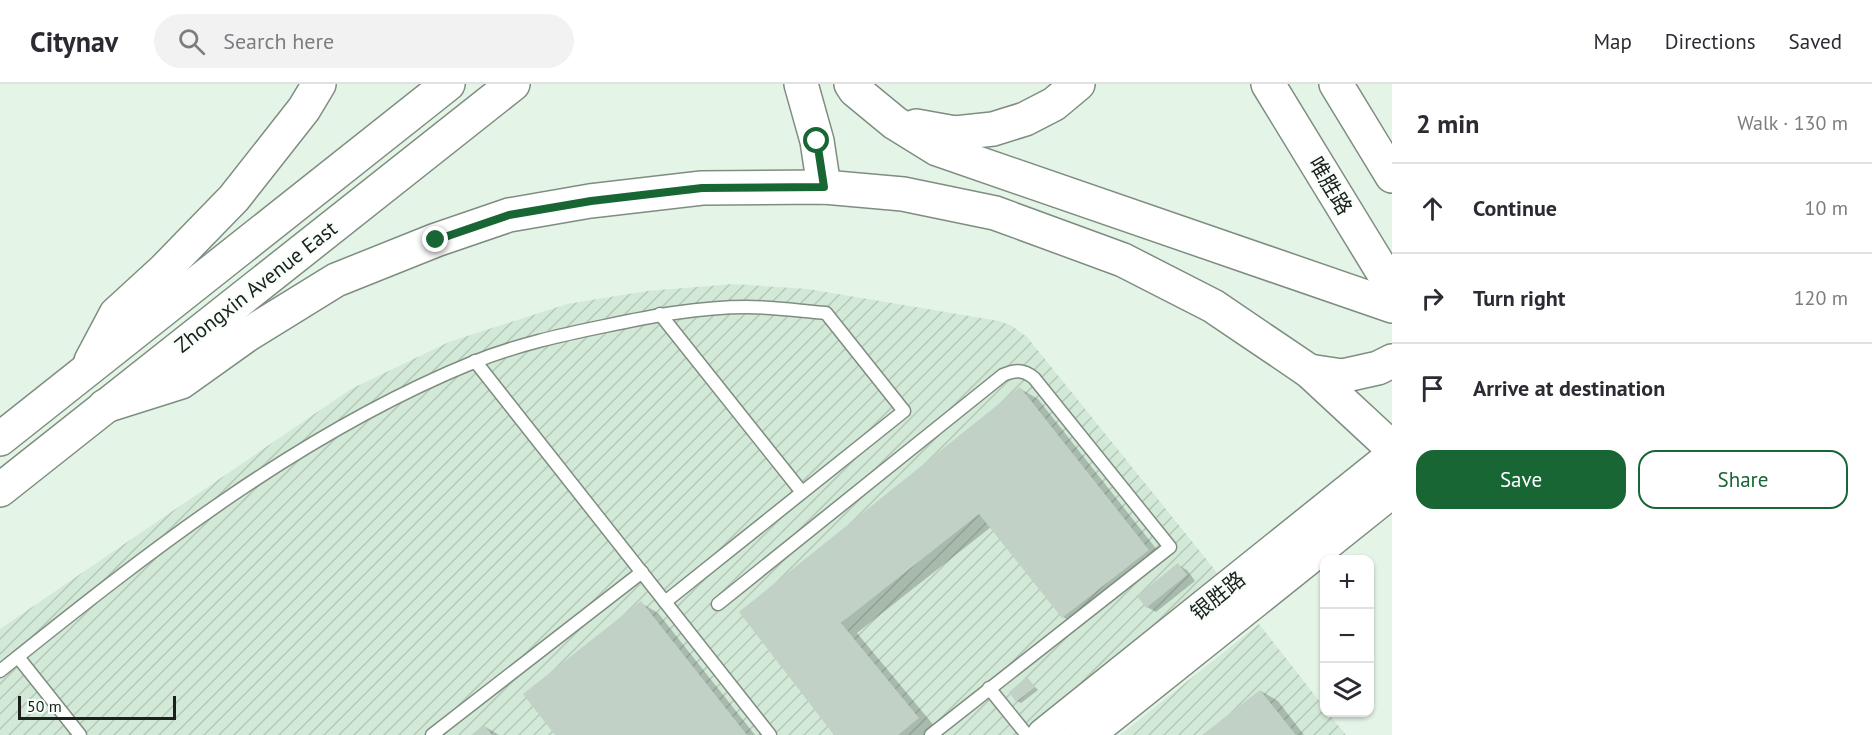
<!DOCTYPE html>
<html lang="en">
<head>
<meta charset="utf-8">
<style>
	body { margin:0; font-family:"PT Sans","Noto Sans SC",sans-serif; background:#f2f2f3; color:#2b2b33 }
	.controls { position:absolute; right:18px; bottom:18px; display:grid; overflow:hidden; border-radius:12px; box-shadow:0 2px 4px #0004 }
	.controls button { width:54px; height:54px; display:grid; place-items:center; padding:0; border:0; border-bottom:2px solid #e1e1e2; background:#fff; color:#2b2b33; font:30px sans-serif }
	.scale { position:absolute; left:18px; bottom:15px; width:158px; box-sizing:border-box; padding-left:6px; border:3px solid #1b201c; border-top:0; font-size:16px; line-height:21px; white-space:nowrap; color:#1b201c; -webkit-text-stroke:4px #f8fef9; paint-order:stroke }
	.stop { position:absolute; width:18px; height:18px; margin:-14px; border:4px solid #186634; border-radius:50%; background:#fff }
	.stop.end { background:#186634; border-color:#fff; box-shadow:0 2px 6px #0008 }
	.list { margin:0; padding:0; list-style:none }
	h2 { display:flex; justify-content:space-between; align-items:center; height:78px; margin:0; padding:0 24px; font-size:26px }
	h2 small { font-size:20px; font-weight:400; color:#7c7c81 }
	.list li { display:grid; grid-template-columns:39px 1fr auto; gap:18px; align-items:center; box-sizing:border-box; height:90px; padding:0 24px; border-top:2px solid #e1e1e2 }
	.list b { display:block; font-size:22px; white-space:nowrap }
	.list em { font-size:20px; font-style:normal; color:#7c7c81 }
	.actions { display:flex; gap:12px; padding:18px 24px }
	.actions a { flex:1; padding:14px 0; border:2px solid #186634; border-radius:18px; text-align:center; font-size:21px; color:#186634 }
	.actions .main { background:#186634; color:#fff }
	.icon { flex:none; width:33px; height:33px; fill:none; stroke:currentColor; stroke-width:2; stroke-linecap:round; stroke-linejoin:round }
	.map { position:relative; flex:none; width:1392px; height:651px; overflow:hidden }
	header { display:flex; align-items:center; gap:36px; box-sizing:border-box; height:84px; padding:0 30px; background:#fff; border-bottom:2px solid #e1e1e2 }
	header strong { font-size:28px }
	nav { display:flex; gap:33px; margin-inline-start:auto; font-size:21px }
	.search { width:420px; height:54px; background:#f2f2f3; display:flex; align-items:center; gap:15px; box-sizing:border-box; padding:0 21px; border-radius:33px; color:#7c7c81; font-size:22px }
	main { display:flex }
	aside { flex:1; background:#fff }
	.map>svg:first-child { display:block }
	.industrial { fill:url(#industrial-furrows) }
	.shadow { fill:#0003 }
	.building { fill:#c2d1c5 }
	.lines { fill:none; stroke-linecap:round; stroke-linejoin:round }
	.lane-casing { stroke:#7f8d81; stroke-width:15 }
	.secondary-casing { stroke:#7f8d81; stroke-width:36 }
	.primary-casing { stroke:#7f8d81; stroke-width:36 }
	.lane { stroke:#fff; stroke-width:12 }
	.secondary { stroke:#fff; stroke-width:33 }
	.primary { stroke:#fff; stroke-width:33 }
	.route { stroke:#186634; stroke-width:8 }
	.labels { text-anchor:middle; stroke-width:5; stroke-linejoin:round; paint-order:stroke }
	.street-label { font-size:21px; fill:#1b201c; stroke:#f8fef9 }
</style>
</head>
<body>
<header>
<strong>Citynav</strong>
<div class="search"><svg class="icon" aria-label="search" viewBox="0 0 24 24"><circle cx="10" cy="10" r="6"/><path d="M15 15l6 6"/></svg>Search here</div>
<nav><a>Map</a><a>Directions</a><a>Saved</a></nav>
</header>
<main>
<div class="map">
<svg width="1392" height="651" viewBox="0 0 1392 651">
	<defs>
		<pattern id="industrial-furrows" width="10" height="10" patternUnits="userSpaceOnUse" patternTransform="scale(1.5)"><rect width="10" height="10" fill="#d3e9d7"/><path d="M-1 1l2-2M0 10L10 0M9 11l2-2" fill="none" stroke="#b5c8b8"/></pattern>
	</defs>
	<rect width="100%" height="100%" fill="#e4f4e7"/>
	<g class="industrial">
		<polygon points="733,200 808,205 999,237 1012,242 1027,253 1219,491 1018,651 0,651 0,545 351,305 449,258 567,220 647,207"/>
		<polygon points="1259,540 1324,623 1324,628 1328,629 1346,651 1120,651"/>
	</g>
	<g class="shadow">
		<polygon points="1021,305 1038,315 1165,476 1080,543 1063,533 991,443 857,549 936,644 927,651 836,651 741,528"/>
		<polygon points="1178,481 1187,486 1195,497 1156,528 1147,523"/>
		<polygon points="641,519 658,529 755,651 557,651"/>
		<polygon points="1027,595 1038,606 1021,619 1017,617"/>
		<polygon points="1261,607 1278,617 1304,651 1205,651"/>
		<polygon points="484,642 499,651 473,651"/>
	</g>
	<g class="building">
		<polygon points="1020,303 1149,466 1062,534 979,430 841,539 919,634 898,651 834,651 739,528"/>
		<polygon points="1178,479 1187,491 1146,524 1137,512"/>
		<polygon points="641,517 747,651 555,651 523,610"/>
		<polygon points="1027,593 1035,603 1016,618 1009,608"/>
		<polygon points="1260,606 1296,651 1202,651"/>
		<polygon points="484,641 492,651 471,651"/>
	</g>
	<g class="lines">
		<defs>
			<g id="lane">
				<polyline points="660,230 801,407"/>
				<polyline points="475,277 770,651"/>
				<path d="M718,520L1003,291C1015,286 1023,285 1034,294L1170,463L931,651"/>
				<polyline points="18,573 80,651"/>
				<path d="M0,587C147,469 299,349 474,278C516,261 561,251 605,242C652,232 699,223 747,223C774,223 800,227 826,229L904,327L665,518"/>
				<polyline points="989,604 1027,651"/>
				<polyline points="432,651 642,488"/>
			</g>
			<g id="secondary">
				<polyline points="1044,651 1392,372"/>
				<polyline points="1087,651 1392,407"/>
			</g>
			<g id="primary">
				<polyline points="801,0 817,57 824,103"/>
				<polyline points="851,0 855,6 895,39 937,65 1392,222"/>
				<polyline points="1268,0 1392,203"/>
				<polyline points="1336,0 1392,92"/>
				<polyline points="916,42 955,49 993,45 1025,35 1054,20 1078,0"/>
				<polyline points="91,277 116,230 164,186 234,114 304,25 319,0"/>
				<polyline points="1309,287 1342,292 1378,284 1392,277"/>
				<polyline points="105,322 181,298 247,251 336,196 436,156 509,131 590,117 702,104 824,103 903,110 995,129 1123,176 1213,222 1309,287 1392,364"/>
				<polyline points="0,355 448,0"/>
				<polyline points="0,406 513,0"/>
			</g>
		</defs>
		<use href="#lane" class="lane-casing"/>
		<use href="#secondary" class="secondary-casing"/>
		<use href="#primary" class="primary-casing"/>
		<use href="#lane" class="lane"/>
		<use href="#secondary" class="secondary"/>
		<use href="#primary" class="primary"/>
	</g>
	<g class="lines">
		<polyline class="route" points="436,156 509,131 591,117 702,104 824,103 817,57"/>
	</g>
	<g class="labels">
		<g class="street-label">
			<text transform="translate(1330 102) rotate(59)" y="7">唯胜路</text>
			<text transform="translate(256 203) rotate(-38)" y="7">Zhongxin Avenue East</text>
			<text transform="translate(1218 512) rotate(-39)" y="7">银胜路</text>
		</g>
	</g>
</svg>
<div class="controls">
<button>+</button>
<button>−</button>
<button><svg class="icon" aria-label="layers" viewBox="0 0 24 24"><path d="M12 4l9 5-9 5-9-5zM3 14l9 5 9-5"/></svg></button>
</div>
<div class="scale">50 m</div>
<div class="stop" style="left:817px;top:57px"></div>
<div class="stop end" style="left:436px;top:156px"></div>
</div>
<aside>
<h2>2 min<small>Walk · 130 m</small></h2>
<ul class="list">
<li><svg class="icon" aria-label="ahead" viewBox="0 0 24 24"><path d="M12 20V5M6 11l6-6 6 6"/></svg><div><b>Continue</b></div><em>10 m</em></li>
<li><svg class="icon" aria-label="right" viewBox="0 0 24 24"><path d="M7 20v-9h11M14 6l5 5-5 5"/></svg><div><b>Turn right</b></div><em>120 m</em></li>
<li><svg class="icon" aria-label="arrive" viewBox="0 0 24 24"><path d="M6 21V4h12l-3 4 3 4H6"/></svg><div><b>Arrive at destination</b></div></li>
</ul>
<div class="actions"><a class="main">Save</a><a>Share</a></div>
</aside>
</main>
</body>
</html>
